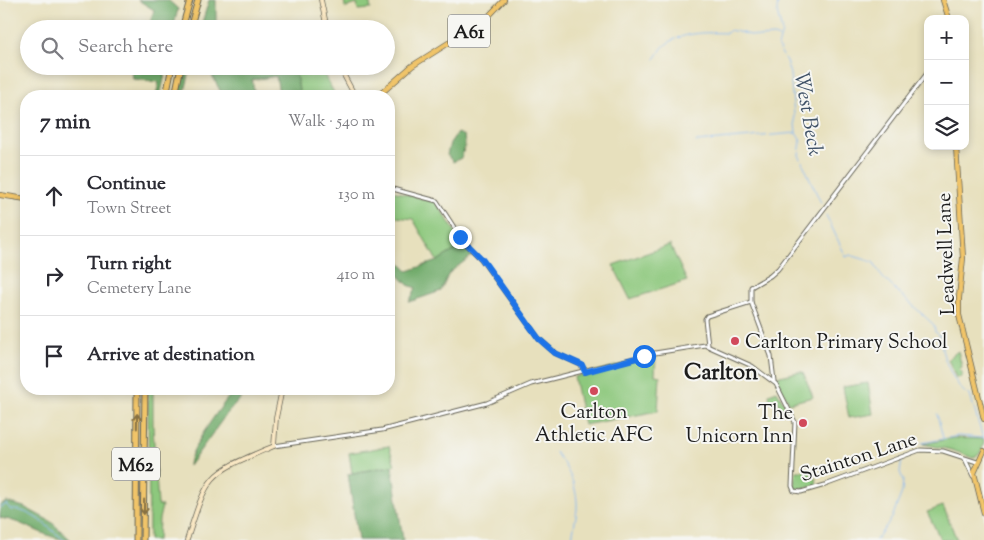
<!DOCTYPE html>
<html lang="en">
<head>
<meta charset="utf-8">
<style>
	body { margin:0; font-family:"Sorts Mill Goudy",serif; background:#f7f7f7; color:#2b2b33 }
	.controls { position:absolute; right:15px; top:15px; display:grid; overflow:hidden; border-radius:10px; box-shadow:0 2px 8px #0003 }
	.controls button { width:45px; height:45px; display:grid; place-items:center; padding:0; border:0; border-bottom:1px solid #e1e1e2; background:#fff; color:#2b2b33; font:25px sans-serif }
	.stop { position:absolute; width:15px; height:15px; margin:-11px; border:4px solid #1a73e8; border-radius:50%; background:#fff }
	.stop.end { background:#1a73e8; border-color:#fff; box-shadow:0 1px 5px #0008 }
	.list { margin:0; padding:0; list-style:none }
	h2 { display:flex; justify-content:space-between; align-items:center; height:65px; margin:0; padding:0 20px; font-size:21px }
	h2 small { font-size:16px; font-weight:400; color:#7c7c81 }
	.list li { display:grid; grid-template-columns:32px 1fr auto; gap:15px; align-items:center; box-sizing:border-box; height:80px; padding:0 20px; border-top:1px solid #e1e1e2 }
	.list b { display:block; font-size:19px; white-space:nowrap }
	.list p { margin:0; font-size:16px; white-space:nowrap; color:#7c7c81 }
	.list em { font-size:16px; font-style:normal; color:#7c7c81 }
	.icon { flex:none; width:28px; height:28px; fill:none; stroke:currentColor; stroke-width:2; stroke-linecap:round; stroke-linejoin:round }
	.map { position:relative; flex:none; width:984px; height:540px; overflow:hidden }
	.search { position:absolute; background:#fff; box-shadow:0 2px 8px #0003; left:20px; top:20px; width:375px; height:55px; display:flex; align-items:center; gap:12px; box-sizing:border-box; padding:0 18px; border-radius:28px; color:#7c7c81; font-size:19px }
	.panel { position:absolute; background:#fff; box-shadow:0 2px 8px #0003; left:20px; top:90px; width:375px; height:305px; border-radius:20px }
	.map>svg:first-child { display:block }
	.green { fill:#8dc87d; stroke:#54724c }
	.forest { fill:#72ac6c; stroke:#476444 }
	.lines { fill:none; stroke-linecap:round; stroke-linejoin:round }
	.stream { stroke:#87b9f4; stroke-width:1 }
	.tertiary-casing { stroke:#636154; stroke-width:5 }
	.secondary-casing { stroke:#636154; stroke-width:5.5 }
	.primary-casing { stroke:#636154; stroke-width:6 }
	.motorway-casing { stroke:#636154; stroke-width:7 }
	.tertiary { stroke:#fff; stroke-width:3 }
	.secondary { stroke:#f9e7c3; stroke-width:4 }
	.primary { stroke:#f0c469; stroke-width:4.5 }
	.motorway { stroke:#f0c469; stroke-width:5 }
	.oneway { stroke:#867042 }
	.route { stroke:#1a73e8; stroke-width:6 }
	.poi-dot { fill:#d1495b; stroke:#f6f6f2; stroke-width:2 }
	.labels { text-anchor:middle; stroke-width:4; stroke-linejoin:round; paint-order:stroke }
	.shield { fill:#f6f6f2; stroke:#5d5d5c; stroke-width:1 }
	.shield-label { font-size:19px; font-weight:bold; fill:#1c1c1c }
	.street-label { font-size:20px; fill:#1c1c1c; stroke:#f6f6f2 }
	.poi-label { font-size:20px; fill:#1c1c1c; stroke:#f6f6f2; text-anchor:start }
	.water-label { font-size:21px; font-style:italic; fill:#415368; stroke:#f6f6f2 }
	.quarter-label { font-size:22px; font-weight:bold; fill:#1c1c1c; stroke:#f6f6f2 }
</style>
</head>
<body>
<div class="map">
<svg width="984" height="540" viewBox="0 0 984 540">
	<rect width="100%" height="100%" fill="#f6f6f2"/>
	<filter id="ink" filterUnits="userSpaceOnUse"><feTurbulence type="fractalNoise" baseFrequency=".02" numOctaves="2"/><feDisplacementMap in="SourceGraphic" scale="10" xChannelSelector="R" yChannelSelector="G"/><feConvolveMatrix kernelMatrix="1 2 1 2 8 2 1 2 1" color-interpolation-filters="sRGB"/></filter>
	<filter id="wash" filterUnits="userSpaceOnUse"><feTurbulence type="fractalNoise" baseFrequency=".0096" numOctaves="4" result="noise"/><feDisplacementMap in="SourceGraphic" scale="20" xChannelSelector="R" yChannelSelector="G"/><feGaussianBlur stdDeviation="1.12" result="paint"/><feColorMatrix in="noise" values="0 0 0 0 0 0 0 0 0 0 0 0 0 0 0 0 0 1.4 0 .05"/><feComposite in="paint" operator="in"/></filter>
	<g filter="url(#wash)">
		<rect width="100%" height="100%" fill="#e7e0bd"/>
		<g class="green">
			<polygon points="344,0 369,0 371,9 358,10 357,4 345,8"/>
			<polygon points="303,66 319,66 336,96 300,96 295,68"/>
			<polygon points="389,190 436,202 464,245 437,261 413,219 389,216"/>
			<polygon points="670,245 687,281 630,299 613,265"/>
			<polygon points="958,351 962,367 959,369 962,372 962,377 956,378 948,359"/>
			<polygon points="656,355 655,375 660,376 658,411 584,425 574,377"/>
			<polygon points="798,372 803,372 813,397 789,403 776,377"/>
			<polygon points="868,383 873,414 849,418 843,387"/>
			<polygon points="148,389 153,389 153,428 158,505 162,506 159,519 158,540 149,540"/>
			<polygon points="777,391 789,411 782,414 778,401 770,401 769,394"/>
			<path d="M953,438L984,439C984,446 981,456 973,458L952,450L923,444Z"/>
			<polygon points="389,446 395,465 352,473 349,453"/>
			<polygon points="796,471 810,471 812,479 816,478 817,486 796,489 794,485"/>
			<polygon points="943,506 957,540 941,540 927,512"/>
		</g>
		<g class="forest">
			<polygon points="138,0 168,0 178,9 173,29 148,29 154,10"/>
			<polygon points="209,0 216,0 216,29 200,29"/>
			<polygon points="130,66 167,66 160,96 156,96 159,82 133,79"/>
			<polygon points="186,66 191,66 184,96 178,96"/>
			<polygon points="207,66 295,68 300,96 279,93 276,76 252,80 255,96 223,96"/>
			<polygon points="457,133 464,136 465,146 461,158 453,162 447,155 450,143"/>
			<polygon points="464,245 474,254 449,273 441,291 409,302 416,288 408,285 389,265 389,252 408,271 437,261"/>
			<path d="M235,389H249L225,416L189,466C188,450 224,402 235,389Z"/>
			<polygon points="392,466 403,540 358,540 348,474"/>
			<path d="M7,502L24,507L50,521L71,540C46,540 25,521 0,518V505Z"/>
		</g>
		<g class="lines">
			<g class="stream">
				<polyline points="778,0 777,12 782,32 778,47 786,61 790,74 796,133 801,141 799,155 821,203"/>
				<path d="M655,59C658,55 661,49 664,46C680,32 707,32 727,33L730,30L759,37L774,36L779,38"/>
				<polyline points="696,142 796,133"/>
				<path d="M826,215L846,257L850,255L873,262L883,278L934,325L935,332C945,337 940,344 943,353C946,364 959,393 970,395L983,438"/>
				<polyline points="937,414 943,438"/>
				<polyline points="922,443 958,436 983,438"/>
				<path d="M555,452C568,468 578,487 577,509C576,519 573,529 572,540"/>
				<path d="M0,508L6,504L11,510C30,508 50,529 64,540"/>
				<polyline points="876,540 892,518 902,492 903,480 900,472 902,460"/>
			</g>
		</g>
	</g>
	<g filter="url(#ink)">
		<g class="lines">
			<defs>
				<g id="tertiary">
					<polyline points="389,188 437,201 463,241 481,259 539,339 555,353 581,365 585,372"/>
					<polyline points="708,345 705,319 707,316 751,302"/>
					<polyline points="774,381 771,356 751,302 751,287 770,276 778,269 928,72"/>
					<polyline points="274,446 382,430 487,403 531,384 655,353 705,345 752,366 776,384 795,422 792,486 794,491 801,492 825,485 920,450 943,451 977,462"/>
					<polyline points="965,459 973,476"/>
				</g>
				<g id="secondary">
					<polyline points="321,0 327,29"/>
					<polyline points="339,66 355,96"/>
					<path d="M187,540C209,471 208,474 274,446L276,418L282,389"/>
				</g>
				<g id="primary">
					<polyline points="943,0 949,19"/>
					<polyline points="378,96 412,66 485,20 504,0"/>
					<polyline points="956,146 963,258 959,298 959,315 984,419"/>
					<polyline points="0,195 26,199"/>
					<polyline points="984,451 974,473 984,513"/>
				</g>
				<g id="motorway">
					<polyline points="182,29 190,0"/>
					<polyline points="190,29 198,0"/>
					<polyline points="166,96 172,66"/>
					<polyline points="175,96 181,66"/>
					<polyline points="136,540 137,389"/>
					<polyline points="143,540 145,389"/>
				</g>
			</defs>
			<use href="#tertiary" class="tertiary-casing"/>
			<use href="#secondary" class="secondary-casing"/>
			<use href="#primary" class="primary-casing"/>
			<use href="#motorway" class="motorway-casing"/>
			<use href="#tertiary" class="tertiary"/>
			<use href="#secondary" class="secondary"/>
			<use href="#primary" class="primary"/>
			<use href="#motorway" class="motorway"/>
		</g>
		<defs><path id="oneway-shaft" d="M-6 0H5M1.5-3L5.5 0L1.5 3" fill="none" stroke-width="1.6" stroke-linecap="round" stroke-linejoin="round" transform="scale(1.25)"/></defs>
		<g class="oneway">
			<use href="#oneway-shaft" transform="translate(137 421) rotate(-89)"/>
			<use href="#oneway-shaft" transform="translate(144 507) rotate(91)"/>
		</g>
	</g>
	<g class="lines" filter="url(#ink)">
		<polyline class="route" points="460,237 482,259 539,339 555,353 582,365 585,372 644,356"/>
	</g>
	<g class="poi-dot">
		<circle cx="735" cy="341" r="5"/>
		<circle cx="594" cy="391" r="5"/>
		<circle cx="803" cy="423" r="5"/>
	</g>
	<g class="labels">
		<g class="shield">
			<rect x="448" y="14.5" width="42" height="33" rx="4"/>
			<rect x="112" y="447.5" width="48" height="33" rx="4"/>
		</g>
		<g class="shield-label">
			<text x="469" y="38">A61</text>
			<text x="136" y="471">M62</text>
		</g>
		<g class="street-label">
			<text transform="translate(945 254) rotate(-92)" y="7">Leadwell Lane</text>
			<text transform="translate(858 456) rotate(-18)" y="7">Stainton Lane</text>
		</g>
		<g class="poi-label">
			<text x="745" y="348">Carlton Primary School</text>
			<text x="594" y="418" text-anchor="middle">Carlton<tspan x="594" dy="23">Athletic AFC</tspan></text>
			<text x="793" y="419" text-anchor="end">The<tspan x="793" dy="23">Unicorn Inn</tspan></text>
		</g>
		<g class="water-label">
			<text transform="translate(809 114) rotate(80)" y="7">West Beck</text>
		</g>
		<g class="quarter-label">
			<text x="721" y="379">Carlton</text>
		</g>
	</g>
</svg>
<div class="controls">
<button>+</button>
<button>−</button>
<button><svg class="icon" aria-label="layers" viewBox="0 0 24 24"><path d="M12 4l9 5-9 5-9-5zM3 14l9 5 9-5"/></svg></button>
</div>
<div class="stop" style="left:644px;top:356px"></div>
<div class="stop end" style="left:460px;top:237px"></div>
<div class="search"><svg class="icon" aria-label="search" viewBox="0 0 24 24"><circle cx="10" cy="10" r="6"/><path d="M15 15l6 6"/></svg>Search here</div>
<section class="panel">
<h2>7 min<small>Walk · 540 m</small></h2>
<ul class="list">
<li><svg class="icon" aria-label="ahead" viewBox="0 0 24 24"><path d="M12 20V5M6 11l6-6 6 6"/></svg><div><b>Continue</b><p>Town Street</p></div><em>130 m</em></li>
<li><svg class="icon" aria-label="right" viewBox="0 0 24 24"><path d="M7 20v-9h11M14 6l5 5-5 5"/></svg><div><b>Turn right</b><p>Cemetery Lane</p></div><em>410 m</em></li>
<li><svg class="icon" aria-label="arrive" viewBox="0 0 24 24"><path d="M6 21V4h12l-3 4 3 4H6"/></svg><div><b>Arrive at destination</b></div></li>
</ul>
</section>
</div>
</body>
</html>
